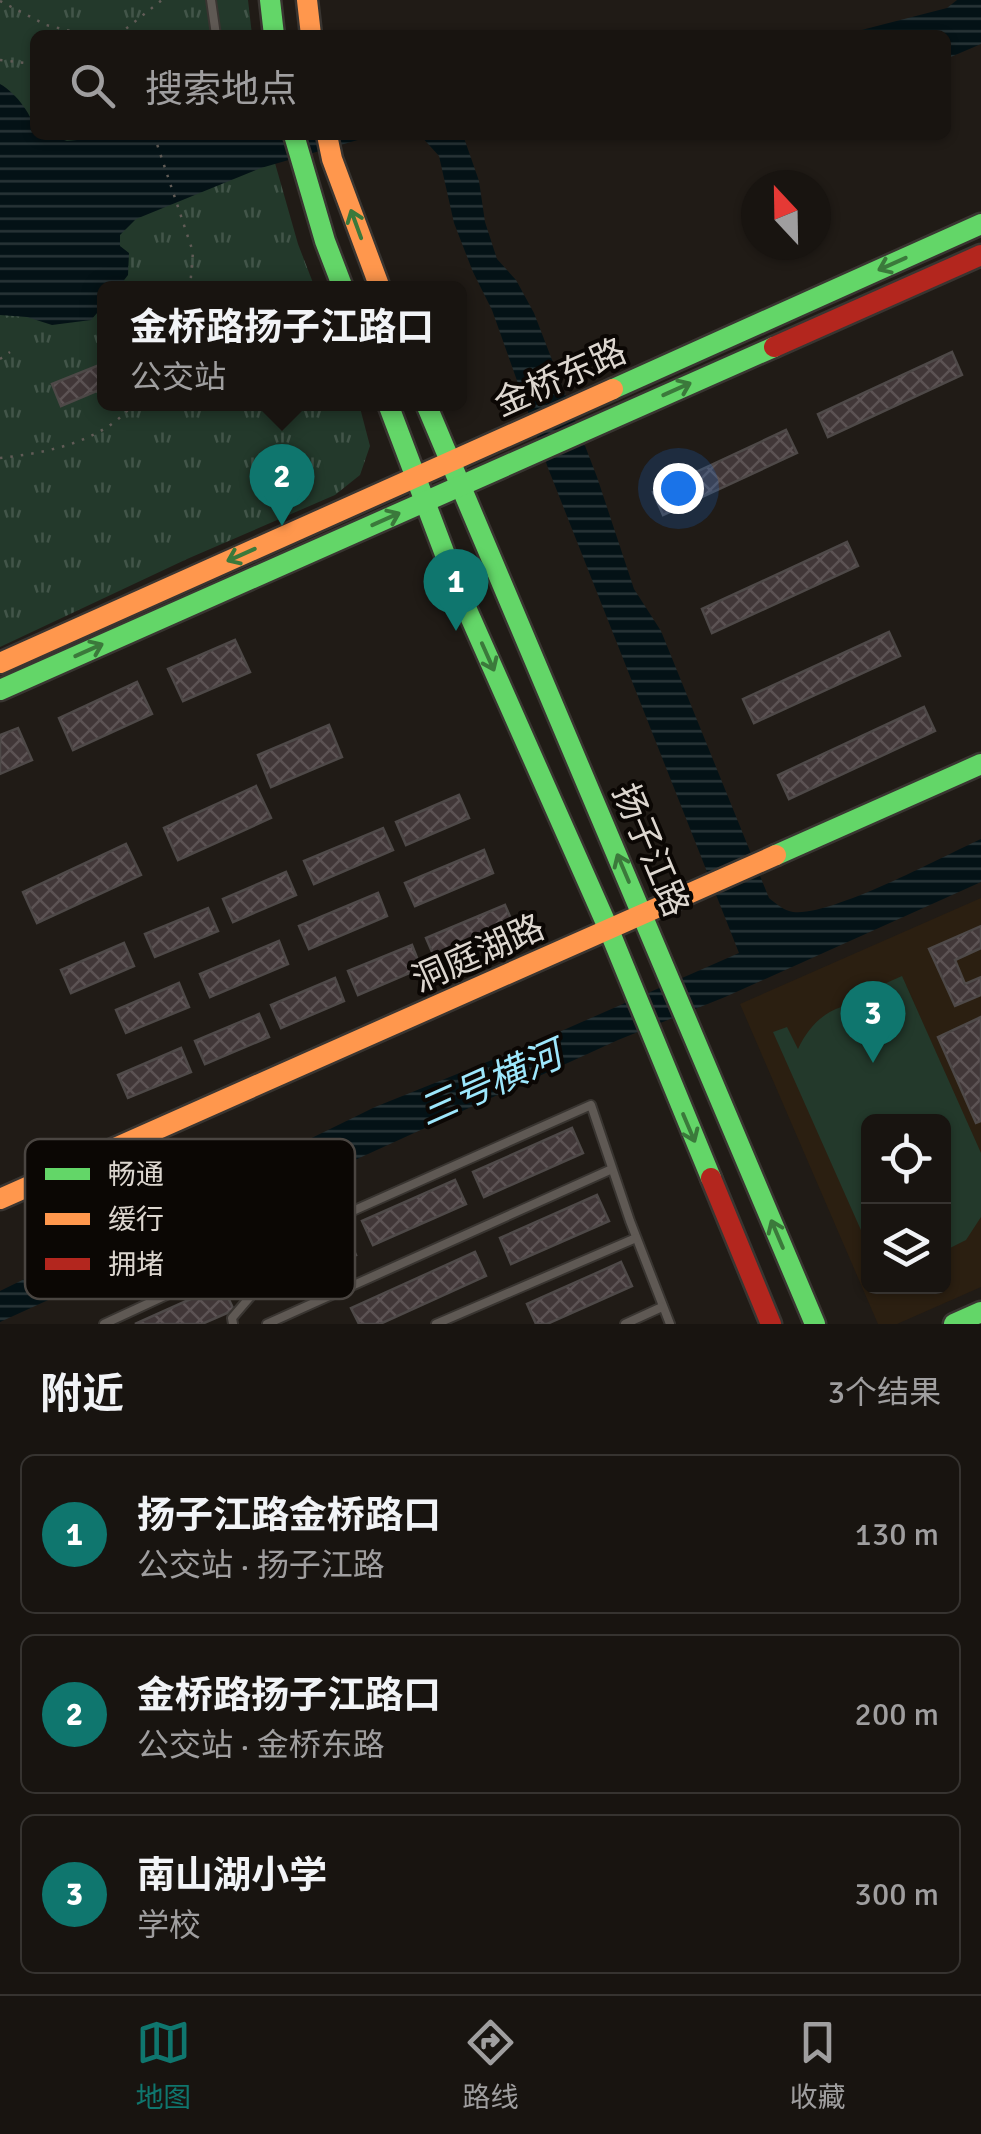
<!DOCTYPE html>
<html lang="zh">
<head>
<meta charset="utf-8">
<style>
	body { margin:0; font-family:Signika,"Noto Sans SC",sans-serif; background:#25211e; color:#f1f3f6 }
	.controls { position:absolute; right:30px; bottom:30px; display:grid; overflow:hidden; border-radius:15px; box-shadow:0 2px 8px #0004 }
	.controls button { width:90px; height:90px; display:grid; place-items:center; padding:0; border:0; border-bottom:2px solid #363330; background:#181410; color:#f1f3f6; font:50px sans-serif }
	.compass { position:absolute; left:741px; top:170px; width:90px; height:90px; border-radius:50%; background:#181410; box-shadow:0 2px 8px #0004; rotate:338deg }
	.you { position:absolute; left:678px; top:488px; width:35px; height:35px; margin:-25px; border:8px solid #fff; border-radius:50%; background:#1a73e8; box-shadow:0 0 0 15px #1a73e833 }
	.badge { display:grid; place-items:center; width:65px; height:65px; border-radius:50%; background:#0f766e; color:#fff; font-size:32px; font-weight:700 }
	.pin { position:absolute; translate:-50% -82px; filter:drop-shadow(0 2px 5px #0008) }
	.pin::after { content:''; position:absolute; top:52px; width:35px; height:30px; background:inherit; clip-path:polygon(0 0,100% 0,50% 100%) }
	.popup { position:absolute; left:97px; top:281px; width:370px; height:130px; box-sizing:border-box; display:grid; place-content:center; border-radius:15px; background:#181410; filter:drop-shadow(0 2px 8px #0005); font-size:32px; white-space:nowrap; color:#9f9e9f }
	.popup b { font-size:38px; color:#f1f3f6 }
	.popup::after { content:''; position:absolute; left:50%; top:100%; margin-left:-20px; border:20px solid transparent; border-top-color:#181410 }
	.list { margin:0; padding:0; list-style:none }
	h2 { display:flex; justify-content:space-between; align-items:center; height:130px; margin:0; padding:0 40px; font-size:42px }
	h2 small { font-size:32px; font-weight:400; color:#9f9e9f }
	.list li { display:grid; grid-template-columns:65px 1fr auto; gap:30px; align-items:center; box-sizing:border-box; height:160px; margin:0 20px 20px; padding:0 20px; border:2px solid #363330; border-radius:15px }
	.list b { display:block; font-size:38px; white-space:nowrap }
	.list p { margin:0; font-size:32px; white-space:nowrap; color:#9f9e9f }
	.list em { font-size:32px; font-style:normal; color:#9f9e9f }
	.icon { flex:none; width:55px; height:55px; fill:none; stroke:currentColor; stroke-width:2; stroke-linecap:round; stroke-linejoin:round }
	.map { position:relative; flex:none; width:981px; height:1324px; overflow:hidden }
	.search { position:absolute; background:#181410; box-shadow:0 2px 8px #0004; left:30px; right:30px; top:30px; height:110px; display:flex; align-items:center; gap:25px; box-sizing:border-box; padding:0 35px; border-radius:15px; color:#9f9e9f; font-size:38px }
	.sheet { height:670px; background:#181410 }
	nav { display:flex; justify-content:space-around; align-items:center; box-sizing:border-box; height:140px; border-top:2px solid #363330; background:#181410; font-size:28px; color:#9f9e9f }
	nav a { display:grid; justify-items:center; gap:5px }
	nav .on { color:#0f766e }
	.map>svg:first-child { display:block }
	.built { fill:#2b1f11; fill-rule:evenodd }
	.grass { fill:#23392b }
	.park { fill:url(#park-tufts) }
	.water { fill:url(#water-rules) }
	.building { fill:url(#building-cross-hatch); stroke:#4e4948; stroke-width:2.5 }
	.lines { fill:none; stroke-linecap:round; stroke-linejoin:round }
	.lane-casing { stroke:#393531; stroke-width:12 }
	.fast-casing { stroke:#393531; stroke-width:25 }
	.slow-casing { stroke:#393531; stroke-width:25 }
	.jam-casing { stroke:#393531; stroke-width:25 }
	.path { stroke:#615c57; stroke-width:2.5; stroke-dasharray:2.5 8; stroke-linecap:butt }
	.lane { stroke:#5f5954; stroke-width:8 }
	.fast { stroke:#63d668; stroke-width:20 }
	.slow { stroke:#ff974d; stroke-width:20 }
	.jam { stroke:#b3261e; stroke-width:20 }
	.oneway { stroke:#3b793b }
	.labels { text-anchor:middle; stroke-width:8; stroke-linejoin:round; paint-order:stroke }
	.street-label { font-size:35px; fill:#dcd6cf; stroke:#0b0704 }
	.water-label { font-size:38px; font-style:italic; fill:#9de7fc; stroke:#0b0704 }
	.key { fill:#0b0704; stroke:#4a4541; stroke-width:2.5 }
	.key-label { font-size:28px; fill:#dcd6cf }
</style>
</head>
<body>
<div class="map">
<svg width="981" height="1324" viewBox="0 0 981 1324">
	<defs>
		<pattern id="park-tufts" width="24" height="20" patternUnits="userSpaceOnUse" patternTransform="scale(2.5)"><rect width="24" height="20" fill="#23392b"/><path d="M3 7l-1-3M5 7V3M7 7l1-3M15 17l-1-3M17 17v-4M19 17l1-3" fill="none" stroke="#425549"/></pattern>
		<pattern id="water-rules" width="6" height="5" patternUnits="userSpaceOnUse" patternTransform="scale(2.5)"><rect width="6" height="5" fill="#041216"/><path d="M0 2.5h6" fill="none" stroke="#283437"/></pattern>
		<pattern id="building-cross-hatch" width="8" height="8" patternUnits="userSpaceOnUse" patternTransform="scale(2.5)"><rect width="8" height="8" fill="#413738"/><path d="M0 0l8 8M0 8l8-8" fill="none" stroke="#5c5354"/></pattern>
	</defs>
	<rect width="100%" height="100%" fill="#201b16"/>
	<path class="built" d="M981,898V1287L897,1324H878L740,1004ZM868,1122H944V1286H868Z"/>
	<path class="grass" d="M902,976L981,1153V1217L966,1240L944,1251V1122H868V1246L773,1032L787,1027L798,1049C817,1008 852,995 895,1008L884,984Z"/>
	<polygon class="park" points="0,0 248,0 252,35 35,35 35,135 267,135 298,244 315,288 104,288 104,404 359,404 370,446 360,475 335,495 187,559 0,647"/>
	<g class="water">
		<polygon points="957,0 981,0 981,44 946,59 946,35 842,35 947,8"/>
		<path d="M0,84C16,93 35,117 35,135H50L67,141L126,135H375L261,168L136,219L120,235V246L129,253L128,275L118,288H104V305L91,320L52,325L27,317L0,315Z"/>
		<path d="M420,135H463L479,181L485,222L497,259L516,280L534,313L597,477L634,589L661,631L769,898C774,902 782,909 789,911C822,922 945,855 981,839V882L725,997L618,1040L0,1322V1291L375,1107L534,1043L739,953L548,468L492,310L473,272L454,223L439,156Z"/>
	</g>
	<g class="building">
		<polygon points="952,352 962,375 828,437 818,414"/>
		<polygon points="104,363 104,388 61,406 52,384"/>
		<polygon points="786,430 797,453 663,515 653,492"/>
		<polygon points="847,542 858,566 712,633 702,609"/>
		<polygon points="889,632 900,656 754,723 743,699"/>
		<polygon points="235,640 250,672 183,701 168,669"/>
		<polygon points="137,682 152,714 73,750 59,718"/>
		<polygon points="924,707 935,731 789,799 778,775"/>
		<polygon points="329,725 342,757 271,787 258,755"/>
		<polygon points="18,728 32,760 0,774 0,735"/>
		<polygon points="256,786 271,818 178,860 164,828"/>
		<polygon points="459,795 469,818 406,845 396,822"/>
		<polygon points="383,828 393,850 314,884 304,861"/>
		<polygon points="126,844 141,875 37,923 23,892"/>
		<polygon points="484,850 493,873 415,906 405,883"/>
		<polygon points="286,872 296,895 233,922 223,899"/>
		<polygon points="378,893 387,916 309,949 299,926"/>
		<polygon points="505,905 515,928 436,961 426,938"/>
		<polygon points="208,908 218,931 155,957 145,934"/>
		<polygon points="981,926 981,948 955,960 965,984 981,977 981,995 955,1006 929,949"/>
		<polygon points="279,941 288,964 210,997 200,974"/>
		<polygon points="124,943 134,966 71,993 61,970"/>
		<polygon points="412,945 421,968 358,995 348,971"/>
		<polygon points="335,978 344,1001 281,1028 271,1005"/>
		<polygon points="179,983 189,1007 126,1033 116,1010"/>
		<polygon points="259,1014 269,1037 205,1064 195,1041"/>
		<polygon points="981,1017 981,1121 976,1123 938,1037"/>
		<polygon points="181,1048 191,1072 128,1098 118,1075"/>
		<polygon points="572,1128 583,1153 484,1197 473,1172"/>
		<polygon points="455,1180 466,1204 373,1245 362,1221"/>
		<polygon points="597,1195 609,1221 511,1264 500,1238"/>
		<polygon points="345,1231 356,1255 263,1296 252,1271"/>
		<polygon points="475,1252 486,1276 380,1324 359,1324 351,1308"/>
		<polygon points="621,1262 632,1286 547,1324 536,1324 527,1304"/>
		<polygon points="222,1285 234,1310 202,1324 135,1324"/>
	</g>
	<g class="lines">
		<defs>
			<g id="lane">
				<polyline points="211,0 216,35"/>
				<polyline points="240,1261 591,1105 630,1221 670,1324"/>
				<polyline points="104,1324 240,1261 250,1297 232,1318 233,1324"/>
				<polyline points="267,1324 612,1169"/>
				<polyline points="436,1324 636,1238"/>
				<polyline points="625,1324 662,1307"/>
			</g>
			<g id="fast">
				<polyline points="270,0 274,35"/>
				<polyline points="294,135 325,241 343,288"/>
				<polyline points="613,389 981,224"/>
				<polyline points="388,404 460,594 609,930 711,1178"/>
				<polyline points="426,404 815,1324"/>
				<polyline points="0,690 774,347"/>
				<polyline points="776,855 981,764"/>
				<polyline points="954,1324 981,1312"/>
			</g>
			<g id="slow">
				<polyline points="307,0 311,35"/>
				<polyline points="327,135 332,159 380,288"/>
				<polyline points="0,663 613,389"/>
				<polyline points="0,1199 776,855"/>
			</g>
			<g id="jam">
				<polyline points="774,347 981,255"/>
				<polyline points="711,1178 771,1324"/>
			</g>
		</defs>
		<use href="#lane" class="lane-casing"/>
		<use href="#fast" class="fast-casing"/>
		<use href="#slow" class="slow-casing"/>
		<use href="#jam" class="jam-casing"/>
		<g class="path">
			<polyline points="0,1 46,25 87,35"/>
			<polyline points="118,35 162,0"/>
			<polyline points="0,60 35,64"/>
			<polyline points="154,135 193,252 190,288"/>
			<polyline points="0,359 10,352"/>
			<path d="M0,458C46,453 103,442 133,404"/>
		</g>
		<use href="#lane" class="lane"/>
		<use href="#fast" class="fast"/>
		<use href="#slow" class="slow"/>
		<use href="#jam" class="jam"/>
	</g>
	<defs><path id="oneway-shaft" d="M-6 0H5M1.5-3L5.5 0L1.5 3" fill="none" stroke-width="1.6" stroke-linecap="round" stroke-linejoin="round" transform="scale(2.5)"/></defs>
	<g class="oneway">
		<use href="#oneway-shaft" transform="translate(356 224) rotate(-110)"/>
		<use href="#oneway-shaft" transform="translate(892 264) rotate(156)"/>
		<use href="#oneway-shaft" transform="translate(677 389) rotate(-24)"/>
		<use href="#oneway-shaft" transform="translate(386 519) rotate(-24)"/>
		<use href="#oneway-shaft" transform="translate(241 555) rotate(156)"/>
		<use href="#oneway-shaft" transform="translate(89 650) rotate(-24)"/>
		<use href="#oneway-shaft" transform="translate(488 657) rotate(66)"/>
		<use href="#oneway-shaft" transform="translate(623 868) rotate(-113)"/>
		<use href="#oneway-shaft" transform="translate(689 1128) rotate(67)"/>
		<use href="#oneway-shaft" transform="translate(777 1234) rotate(-113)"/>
	</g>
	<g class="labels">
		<g class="street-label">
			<text transform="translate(560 377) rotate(-24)" y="12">金桥东路</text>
			<text transform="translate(651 850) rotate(67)" y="12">扬子江路</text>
			<text transform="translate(478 953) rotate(-24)" y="12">洞庭湖路</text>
		</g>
		<g class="water-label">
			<text transform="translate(490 1083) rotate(-24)" y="13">三号横河</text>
		</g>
	</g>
	<rect x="25" y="1139" width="330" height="160" rx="15" class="key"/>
	<rect x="45" y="1168" width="45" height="12" fill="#63d668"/>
	<rect x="45" y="1213" width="45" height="12" fill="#ff974d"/>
	<rect x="45" y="1258" width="45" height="12" fill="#b3261e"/>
	<g class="key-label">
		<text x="108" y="1184">畅通</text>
		<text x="108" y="1229">缓行</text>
		<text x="108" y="1274">拥堵</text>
	</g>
</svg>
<div class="controls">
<button><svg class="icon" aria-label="locate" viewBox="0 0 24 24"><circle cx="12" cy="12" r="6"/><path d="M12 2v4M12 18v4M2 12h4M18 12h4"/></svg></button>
<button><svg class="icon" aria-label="layers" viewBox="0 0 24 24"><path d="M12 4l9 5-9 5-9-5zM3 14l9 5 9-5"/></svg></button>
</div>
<svg class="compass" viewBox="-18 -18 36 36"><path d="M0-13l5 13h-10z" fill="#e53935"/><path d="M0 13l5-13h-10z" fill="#9f9e9f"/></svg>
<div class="you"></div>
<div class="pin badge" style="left:456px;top:631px">1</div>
<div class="pin badge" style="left:282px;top:526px">2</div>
<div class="popup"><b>金桥路扬子江路口</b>公交站</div>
<div class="pin badge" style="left:873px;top:1063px">3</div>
<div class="search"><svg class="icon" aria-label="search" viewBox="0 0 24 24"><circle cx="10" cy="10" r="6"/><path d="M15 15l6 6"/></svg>搜索地点</div>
</div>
<section class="sheet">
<h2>附近<small>3个结果</small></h2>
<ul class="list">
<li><span class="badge">1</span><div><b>扬子江路金桥路口</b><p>公交站 · 扬子江路</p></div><em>130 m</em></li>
<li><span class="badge">2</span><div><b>金桥路扬子江路口</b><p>公交站 · 金桥东路</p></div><em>200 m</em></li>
<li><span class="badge">3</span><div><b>南山湖小学</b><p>学校</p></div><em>300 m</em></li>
</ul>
</section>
<nav>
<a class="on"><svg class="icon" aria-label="map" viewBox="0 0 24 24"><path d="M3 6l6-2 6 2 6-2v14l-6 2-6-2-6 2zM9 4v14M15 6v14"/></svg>地图</a>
<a><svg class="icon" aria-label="directions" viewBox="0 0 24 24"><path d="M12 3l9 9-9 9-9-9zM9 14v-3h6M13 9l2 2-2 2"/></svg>路线</a>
<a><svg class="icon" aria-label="saved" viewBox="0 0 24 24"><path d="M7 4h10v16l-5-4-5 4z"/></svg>收藏</a>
</nav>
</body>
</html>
